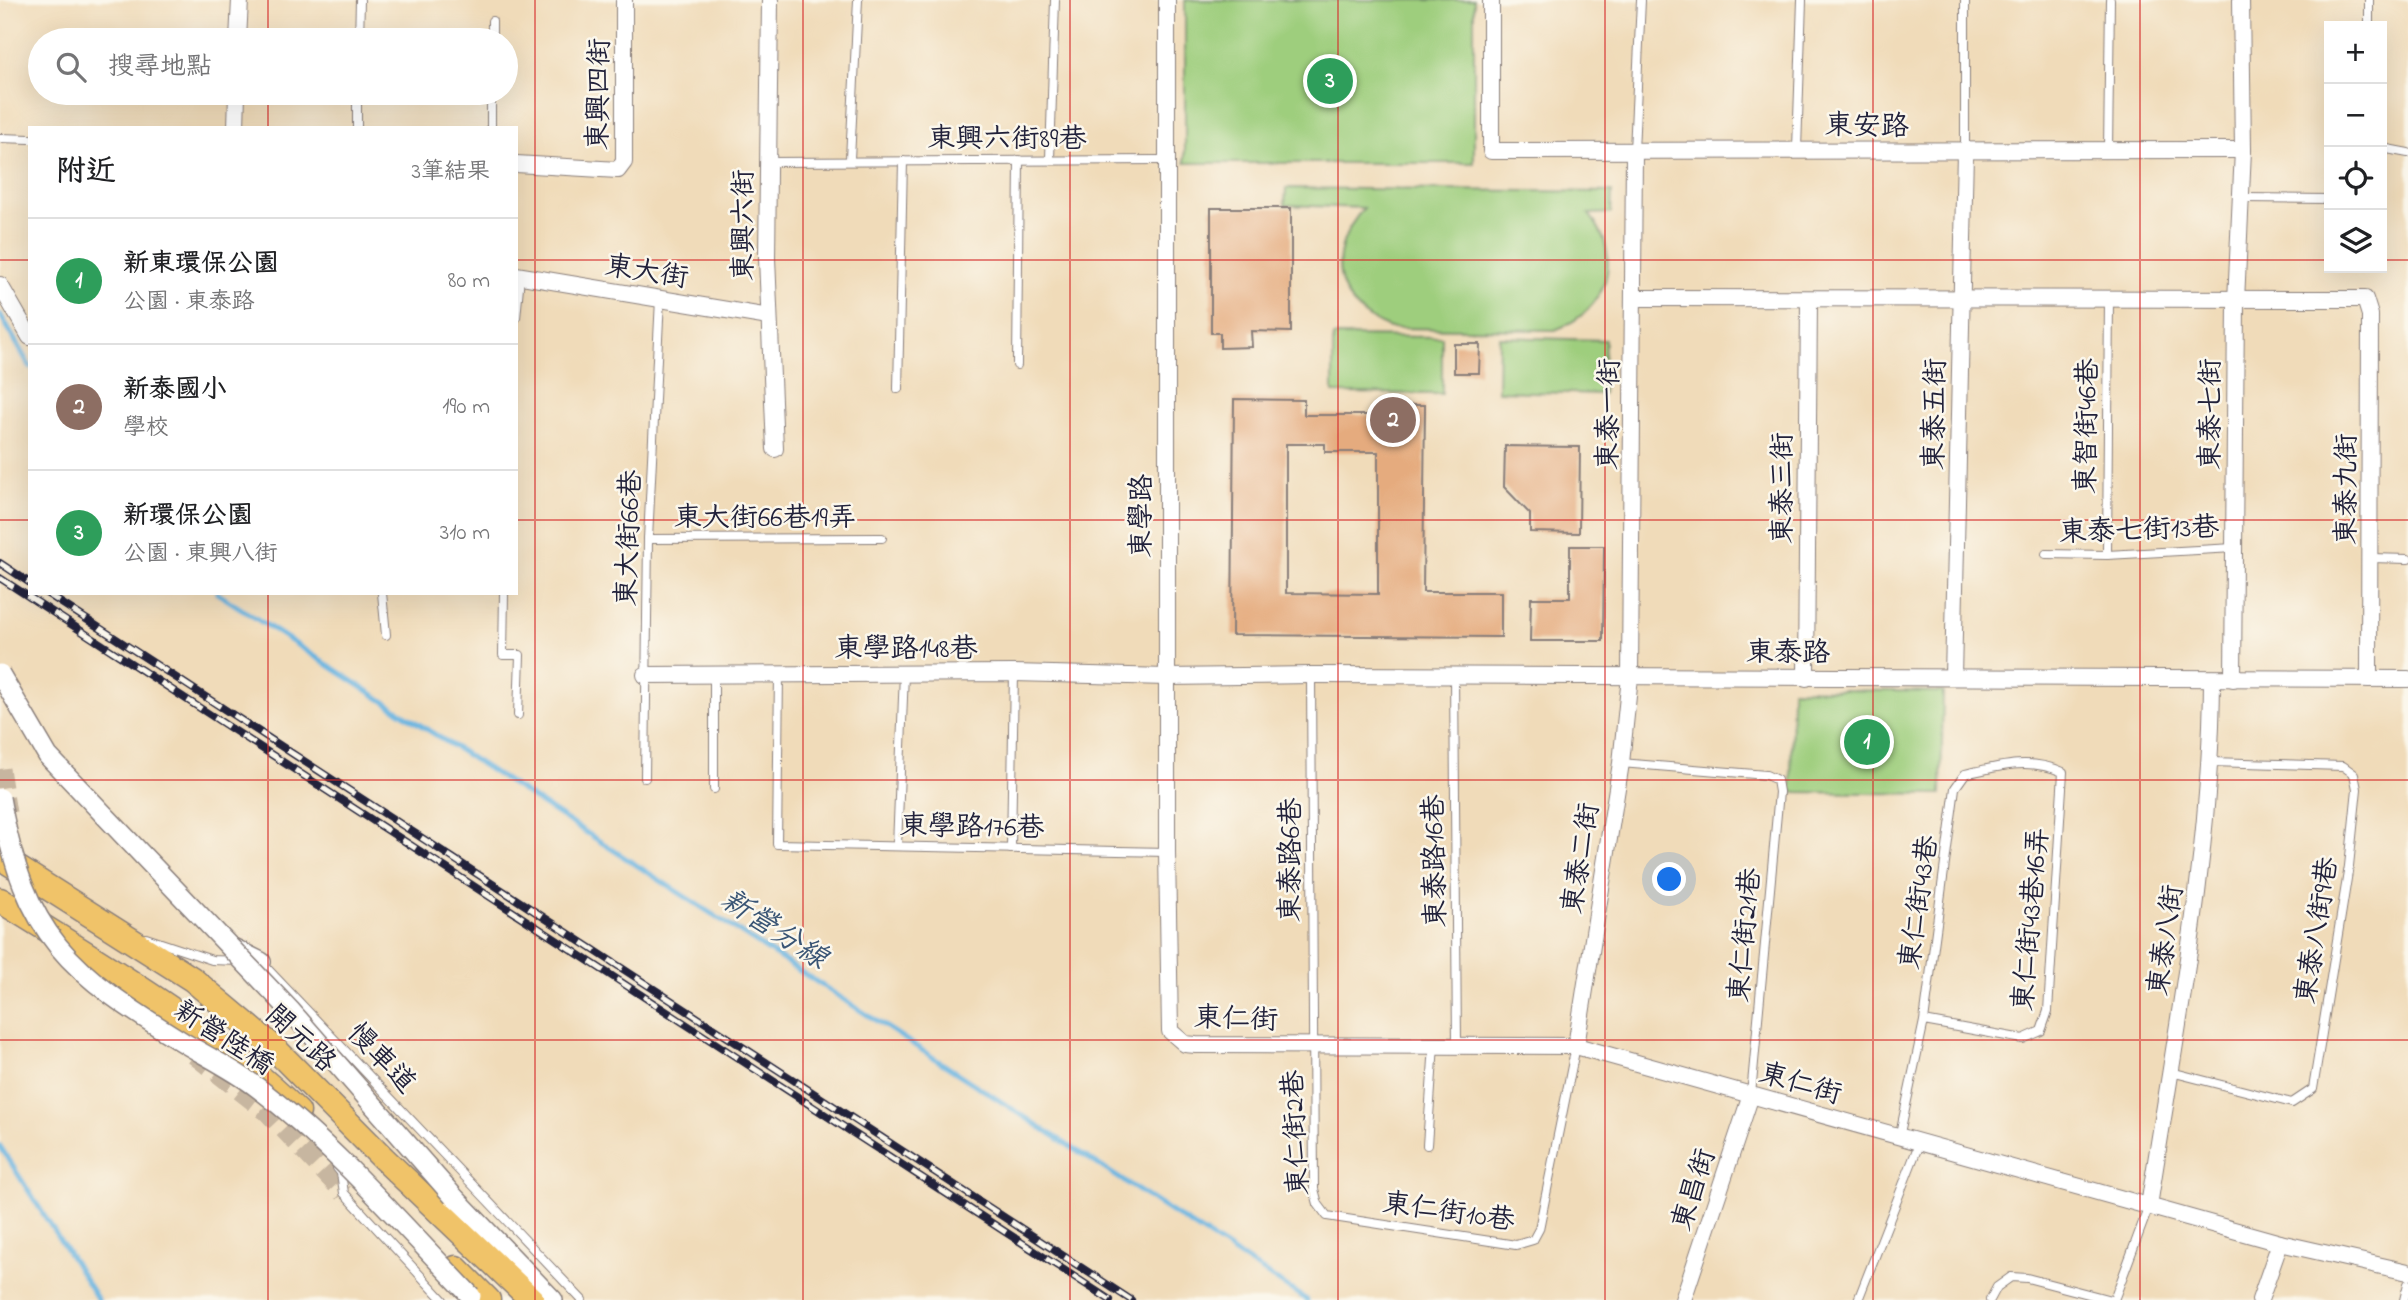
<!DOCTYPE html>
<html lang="zh-TW">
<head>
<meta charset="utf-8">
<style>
	body { margin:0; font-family:"Indie Flower","LXGW WenKai TC",sans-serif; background:#f2f2f2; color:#202124 }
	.controls { position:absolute; right:21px; top:21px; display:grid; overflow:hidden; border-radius:0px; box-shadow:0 7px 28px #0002 }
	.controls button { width:63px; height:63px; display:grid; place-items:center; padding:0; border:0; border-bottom:2px solid #e0e0e0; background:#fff; color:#202124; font:35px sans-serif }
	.you { position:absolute; left:1670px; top:880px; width:24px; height:24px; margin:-18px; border:5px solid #fff; border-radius:50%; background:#1a73e8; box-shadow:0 0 0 10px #1a73e833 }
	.badge { display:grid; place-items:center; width:46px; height:46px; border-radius:50%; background:#0f766e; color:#fff; font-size:23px; font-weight:700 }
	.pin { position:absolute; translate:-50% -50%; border:4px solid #fff; box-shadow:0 2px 7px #0006 }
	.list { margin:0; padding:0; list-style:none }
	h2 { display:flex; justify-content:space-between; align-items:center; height:91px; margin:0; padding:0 28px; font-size:30px }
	h2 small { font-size:23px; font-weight:400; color:#757577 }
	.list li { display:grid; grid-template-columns:46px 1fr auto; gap:21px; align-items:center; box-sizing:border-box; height:126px; padding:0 28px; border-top:2px solid #e0e0e0 }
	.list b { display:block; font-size:26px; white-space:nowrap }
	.list p { margin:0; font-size:23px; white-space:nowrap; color:#757577 }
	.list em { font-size:23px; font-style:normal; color:#757577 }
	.icon { flex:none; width:38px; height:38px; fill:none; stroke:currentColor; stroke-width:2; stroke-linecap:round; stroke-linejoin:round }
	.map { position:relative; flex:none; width:2408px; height:1300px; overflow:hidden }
	.search { position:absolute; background:#fff; box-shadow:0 7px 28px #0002; left:28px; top:28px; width:490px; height:77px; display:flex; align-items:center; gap:18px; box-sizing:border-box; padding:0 24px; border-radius:38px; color:#757577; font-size:26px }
	.panel { position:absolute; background:#fff; box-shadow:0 7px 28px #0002; left:28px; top:126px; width:490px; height:469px; border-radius:0px }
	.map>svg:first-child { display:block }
	.green { fill:#9ece7d; stroke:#60785c; stroke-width:2 }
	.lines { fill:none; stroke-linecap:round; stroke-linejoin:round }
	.stream { stroke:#66b3e0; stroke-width:5 }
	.building { fill:#e5ab7e; fill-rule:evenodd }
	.tertiary-tunnel { stroke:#c7b6a0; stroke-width:19; stroke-dasharray:19 10; stroke-linecap:butt }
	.service-casing { stroke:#897e7a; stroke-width:10 }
	.minor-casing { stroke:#897e7a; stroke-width:18 }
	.tertiary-casing { stroke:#897e7a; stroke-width:22 }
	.primary-casing { stroke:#897e7a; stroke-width:27 }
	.service { stroke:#fff; stroke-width:8 }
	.minor { stroke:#fff; stroke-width:16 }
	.tertiary { stroke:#fff; stroke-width:19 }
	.primary { stroke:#f0c369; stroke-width:24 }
	.rail-casing { stroke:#22223b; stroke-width:8 }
	.rail { stroke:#fbf7ec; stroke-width:5; stroke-dasharray:16; stroke-linecap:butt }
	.tertiary-bridge-casing { stroke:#897e7a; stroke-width:22; stroke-linecap:butt }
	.tertiary-bridge { stroke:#fff; stroke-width:19 }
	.grid { fill:none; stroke:#d62828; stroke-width:2; stroke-opacity:0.55 }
	.labels { text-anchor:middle; stroke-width:5; stroke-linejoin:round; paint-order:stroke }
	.street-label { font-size:28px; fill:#22223b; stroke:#fbf7ec }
	.water-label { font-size:30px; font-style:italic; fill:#3a5575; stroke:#fbf7ec }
</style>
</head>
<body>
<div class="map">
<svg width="2408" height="1300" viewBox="0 0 2408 1300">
	<rect width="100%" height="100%" fill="#fbf7ec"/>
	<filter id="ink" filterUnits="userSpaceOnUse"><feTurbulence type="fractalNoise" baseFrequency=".0143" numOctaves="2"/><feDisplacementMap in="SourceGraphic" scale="14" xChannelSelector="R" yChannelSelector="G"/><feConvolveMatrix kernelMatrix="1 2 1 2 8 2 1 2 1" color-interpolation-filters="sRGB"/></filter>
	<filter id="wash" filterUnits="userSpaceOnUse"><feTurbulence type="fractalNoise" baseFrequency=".00686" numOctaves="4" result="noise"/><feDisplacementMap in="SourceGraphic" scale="28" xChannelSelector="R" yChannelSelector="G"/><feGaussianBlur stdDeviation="1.57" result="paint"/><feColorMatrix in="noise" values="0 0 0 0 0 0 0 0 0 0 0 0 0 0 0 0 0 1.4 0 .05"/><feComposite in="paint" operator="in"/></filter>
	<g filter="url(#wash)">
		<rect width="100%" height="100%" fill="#f0dbb9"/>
		<g class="green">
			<rect x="1185" y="0" width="289" height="163"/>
			<path d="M1286,188L1612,192L1611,213L1589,214C1625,258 1607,311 1555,330L1390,328C1331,307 1325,251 1364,208L1285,205Z"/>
			<polygon points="1333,336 1442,337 1442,394 1333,393"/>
			<polygon points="1499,337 1605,340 1603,394 1498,391"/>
			<polygon points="1792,689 1943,692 1941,794 1791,792"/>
		</g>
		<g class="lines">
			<g class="stream">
				<polyline points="0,314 30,367"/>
				<polyline points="217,593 1307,1300"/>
				<polyline points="0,1146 98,1300"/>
			</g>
		</g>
		<g id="blocks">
			<g class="building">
				<polygon points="1211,208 1291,208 1291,332 1251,331 1252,347 1220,348 1220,333 1211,333"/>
				<polygon points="1454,344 1480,344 1479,373 1454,373"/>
				<path d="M1234,399L1304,400V415H1381V405H1425L1423,592H1501V637L1232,635ZM1286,444H1325V452H1378V594L1286,593Z"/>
				<polygon points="1505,446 1580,447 1579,533 1530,532 1530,514 1504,487"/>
				<polygon points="1570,546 1604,546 1603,641 1530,641 1531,598 1570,598"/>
			</g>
		</g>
	</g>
	<g filter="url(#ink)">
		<use href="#blocks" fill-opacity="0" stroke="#897e7a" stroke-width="2"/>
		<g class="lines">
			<g class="tertiary-tunnel">
				<polyline points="0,769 7,813"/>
				<polyline points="194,1055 267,1112 344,1193"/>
			</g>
			<defs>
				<g id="service">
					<polyline points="1965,0 1965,151"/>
					<polyline points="2369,0 2369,26"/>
					<polyline points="359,40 360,0"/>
					<polyline points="492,40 492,21"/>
					<polyline points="357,128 357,93"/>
					<polyline points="491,128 491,93"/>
					<polyline points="0,138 30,139"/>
					<polyline points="2382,148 2408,153"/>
					<polyline points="1797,149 1802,0"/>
					<polyline points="2108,149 2110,0"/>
					<polyline points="1634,151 1641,0"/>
					<polyline points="850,159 858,0"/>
					<polyline points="1050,159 1055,0"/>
					<polyline points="768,162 1165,160"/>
					<polyline points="2242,198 2329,199"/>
					<polyline points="516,318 520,276"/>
					<polyline points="1017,365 1019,160"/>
					<polyline points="898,389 903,161"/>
					<polyline points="648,539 882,538"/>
					<polyline points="2046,554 2107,555 2234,548"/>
					<polyline points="2107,555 2109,297"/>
					<polyline points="2371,558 2408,559"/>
					<polyline points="382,593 386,635"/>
					<polyline points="504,593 503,655 520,655 518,715"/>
					<polyline points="779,674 777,844 1167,852"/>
					<polyline points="1311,675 1314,1189 1318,1204 1327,1216 1516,1245 1533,1240 1539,1229 1576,1046"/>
					<polyline points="1454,676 1457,1045"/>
					<polyline points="1621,763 1766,775 1777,780 1779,792 1751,1095"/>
					<polyline points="645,778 648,539 660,299"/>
					<polyline points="714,789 714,674"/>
					<polyline points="897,846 904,673"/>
					<polyline points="1011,849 1014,673"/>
					<polyline points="146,938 212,960 238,961"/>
					<polyline points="261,962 582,1300"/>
					<polyline points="2171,1072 2292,1103 2313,1089 2349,866 2357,789 2354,774 2343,766 2211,762"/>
					<path d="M1899,1138L1924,1021L1955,788L1965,774C1999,766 2030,757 2063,772L2048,1011L2041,1031L2023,1039L1924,1021"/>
					<polyline points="1427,1145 1434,1045"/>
					<polyline points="337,1168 341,1173 344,1193 443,1300"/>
					<polyline points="1858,1300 1919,1144"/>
					<polyline points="1990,1300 1997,1287 2011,1277 2027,1278 2111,1300"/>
					<polyline points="2114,1300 2149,1206"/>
					<polyline points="2404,1300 2408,1284"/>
				</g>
				<g id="minor">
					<polyline points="770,0 767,258 775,449"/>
					<polyline points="1167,0 1167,852 1170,1031 1185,1044 1196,1045 1576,1046 2280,1243 2408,1272"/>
					<polyline points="1491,0 1491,151 2243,150"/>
					<polyline points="238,40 240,0"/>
					<polyline points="236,128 237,93"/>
					<polyline points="516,164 618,170 624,162 624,0"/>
					<polyline points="516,275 769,317"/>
					<polyline points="0,285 30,337"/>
					<polyline points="1635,298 2365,299 2370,315 2369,679"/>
					<polyline points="645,675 1014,673 1167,677 1311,675 2408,679"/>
					<polyline points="1953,677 1965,152"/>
					<polyline points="1806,678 1809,299"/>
					<polyline points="2233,679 2236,301 2243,150 2241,0"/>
					<polyline points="1576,1046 1621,763 1630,677 1634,152"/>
					<path d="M2149,1206C2176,1030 2211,858 2212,680"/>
					<polyline points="1683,1300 1751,1095"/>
					<polyline points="2260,1300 2280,1243"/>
				</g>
				<g id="tertiary">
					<polyline points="231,947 261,962"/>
					<polyline points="453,1196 553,1300"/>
				</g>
				<g id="primary">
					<polyline points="0,857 192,979 273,1047 384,1159 532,1300"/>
					<path d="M0,900C103,965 211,1026 298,1112"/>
					<polyline points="456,1268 488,1300"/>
				</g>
			</defs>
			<use href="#service" class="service-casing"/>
			<use href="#minor" class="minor-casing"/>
			<use href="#tertiary" class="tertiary-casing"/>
			<use href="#primary" class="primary-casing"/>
			<use href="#service" class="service"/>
			<use href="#minor" class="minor"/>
			<use href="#tertiary" class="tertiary"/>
			<use href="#primary" class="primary"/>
			<defs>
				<g id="rail">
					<polyline points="0,563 30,583"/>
					<polyline points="0,578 1110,1300"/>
					<polyline points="46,593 1131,1300"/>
				</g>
			</defs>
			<use href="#rail" class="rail-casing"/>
			<use href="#rail" class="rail"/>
			<defs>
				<g id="tertiary-bridge">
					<polyline points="0,674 48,756 290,1010 453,1196"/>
					<path d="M0,798C25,938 69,972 186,1044C210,1058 236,1071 258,1088C337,1148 403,1226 471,1296"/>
				</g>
			</defs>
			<use href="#tertiary-bridge" class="tertiary-bridge-casing"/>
			<use href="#tertiary-bridge" class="tertiary-bridge"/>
		</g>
	</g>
	<path class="grid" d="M268,0V40M535,0V1300M803,0V1300M1070,0V1300M1338,0V1300M1605,0V1300M1873,0V1300M2140,0V1300M268,93V128M0,260H30M516,260H2329M2382,260H2408M0,520H30M516,520H2408M268,593V1300M0,780H2408M0,1040H2408"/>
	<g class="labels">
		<g class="street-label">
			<text transform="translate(597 94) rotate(-89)" y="10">東興四街</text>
			<text transform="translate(1867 124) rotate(1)" y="10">東安路</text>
			<text x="1007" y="147">東興六街89巷</text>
			<text transform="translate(742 225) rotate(-90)" y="10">東興六街</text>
			<text transform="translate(647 270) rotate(9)" y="10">東大街</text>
			<text transform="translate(1607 414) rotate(-89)" y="10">東泰一街</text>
			<text transform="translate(1933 414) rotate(-89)" y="10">東泰五街</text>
			<text transform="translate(2209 414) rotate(-90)" y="10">東泰七街</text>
			<text transform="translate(2085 426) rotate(-89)" y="10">東智街46巷</text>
			<text transform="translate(1781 488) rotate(-90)" y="10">東泰三街</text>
			<text transform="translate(2345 489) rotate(-90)" y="10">東泰九街</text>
			<text x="765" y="526">東大街66巷19弄</text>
			<text transform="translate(1140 516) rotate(-90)" y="10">東學路</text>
			<text transform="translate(2139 528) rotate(-2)" y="10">東泰七街13巷</text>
			<text transform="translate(627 538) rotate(-88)" y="10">東大街66巷</text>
			<text x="906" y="657">東學路148巷</text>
			<text x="1788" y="661">東泰路</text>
			<text transform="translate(972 825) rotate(1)" y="10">東學路176巷</text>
			<text transform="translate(1579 858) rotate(-81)" y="10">東泰二街</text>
			<text transform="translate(1289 860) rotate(-90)" y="10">東泰路6巷</text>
			<text transform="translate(1433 861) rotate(-91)" y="10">東泰路16巷</text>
			<text transform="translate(1917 902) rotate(-82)" y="10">東仁街43巷</text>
			<text transform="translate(2029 919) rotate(-85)" y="10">東仁街43巷16弄</text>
			<text transform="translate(2315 930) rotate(-81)" y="10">東泰八街9巷</text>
			<text transform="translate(1743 935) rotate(-85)" y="10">東仁街21巷</text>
			<text transform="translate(2164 940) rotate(-82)" y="10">東泰八街</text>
			<text transform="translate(1236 1017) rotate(2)" y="10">東仁街</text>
			<text transform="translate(225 1036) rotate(33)" y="10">新營陸橋</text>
			<text transform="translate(302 1037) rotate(43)" y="10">開元路</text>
			<text transform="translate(383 1057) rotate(46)" y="10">慢車道</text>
			<text transform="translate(1801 1082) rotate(16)" y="10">東仁街</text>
			<text transform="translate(1294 1133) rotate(-93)" y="10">東仁街2巷</text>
			<text transform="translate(1692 1189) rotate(-72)" y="10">東昌街</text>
			<text transform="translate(1449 1210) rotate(8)" y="10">東仁街10巷</text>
		</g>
		<g class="water-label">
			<text transform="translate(775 928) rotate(33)" y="10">新營分線</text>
		</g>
	</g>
</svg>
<div class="controls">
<button>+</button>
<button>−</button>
<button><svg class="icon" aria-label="locate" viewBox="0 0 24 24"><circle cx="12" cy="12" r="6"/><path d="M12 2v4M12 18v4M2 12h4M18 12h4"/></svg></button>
<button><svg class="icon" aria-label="layers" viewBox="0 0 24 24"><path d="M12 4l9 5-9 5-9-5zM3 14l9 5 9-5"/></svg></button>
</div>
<div class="you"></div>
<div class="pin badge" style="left:1867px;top:742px;background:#2e9e5b">1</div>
<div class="pin badge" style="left:1393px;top:420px;background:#8d6e63">2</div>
<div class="pin badge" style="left:1330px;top:81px;background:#2e9e5b">3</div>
<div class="search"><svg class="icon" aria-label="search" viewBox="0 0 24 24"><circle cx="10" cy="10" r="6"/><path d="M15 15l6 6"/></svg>搜尋地點</div>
<section class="panel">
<h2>附近<small>3筆結果</small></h2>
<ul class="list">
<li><span class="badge" style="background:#2e9e5b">1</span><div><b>新東環保公園</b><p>公園 · 東泰路</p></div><em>80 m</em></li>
<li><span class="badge" style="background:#8d6e63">2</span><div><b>新泰國小</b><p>學校</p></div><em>190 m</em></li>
<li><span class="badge" style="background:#2e9e5b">3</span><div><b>新環保公園</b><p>公園 · 東興八街</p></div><em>310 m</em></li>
</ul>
</section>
</div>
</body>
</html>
